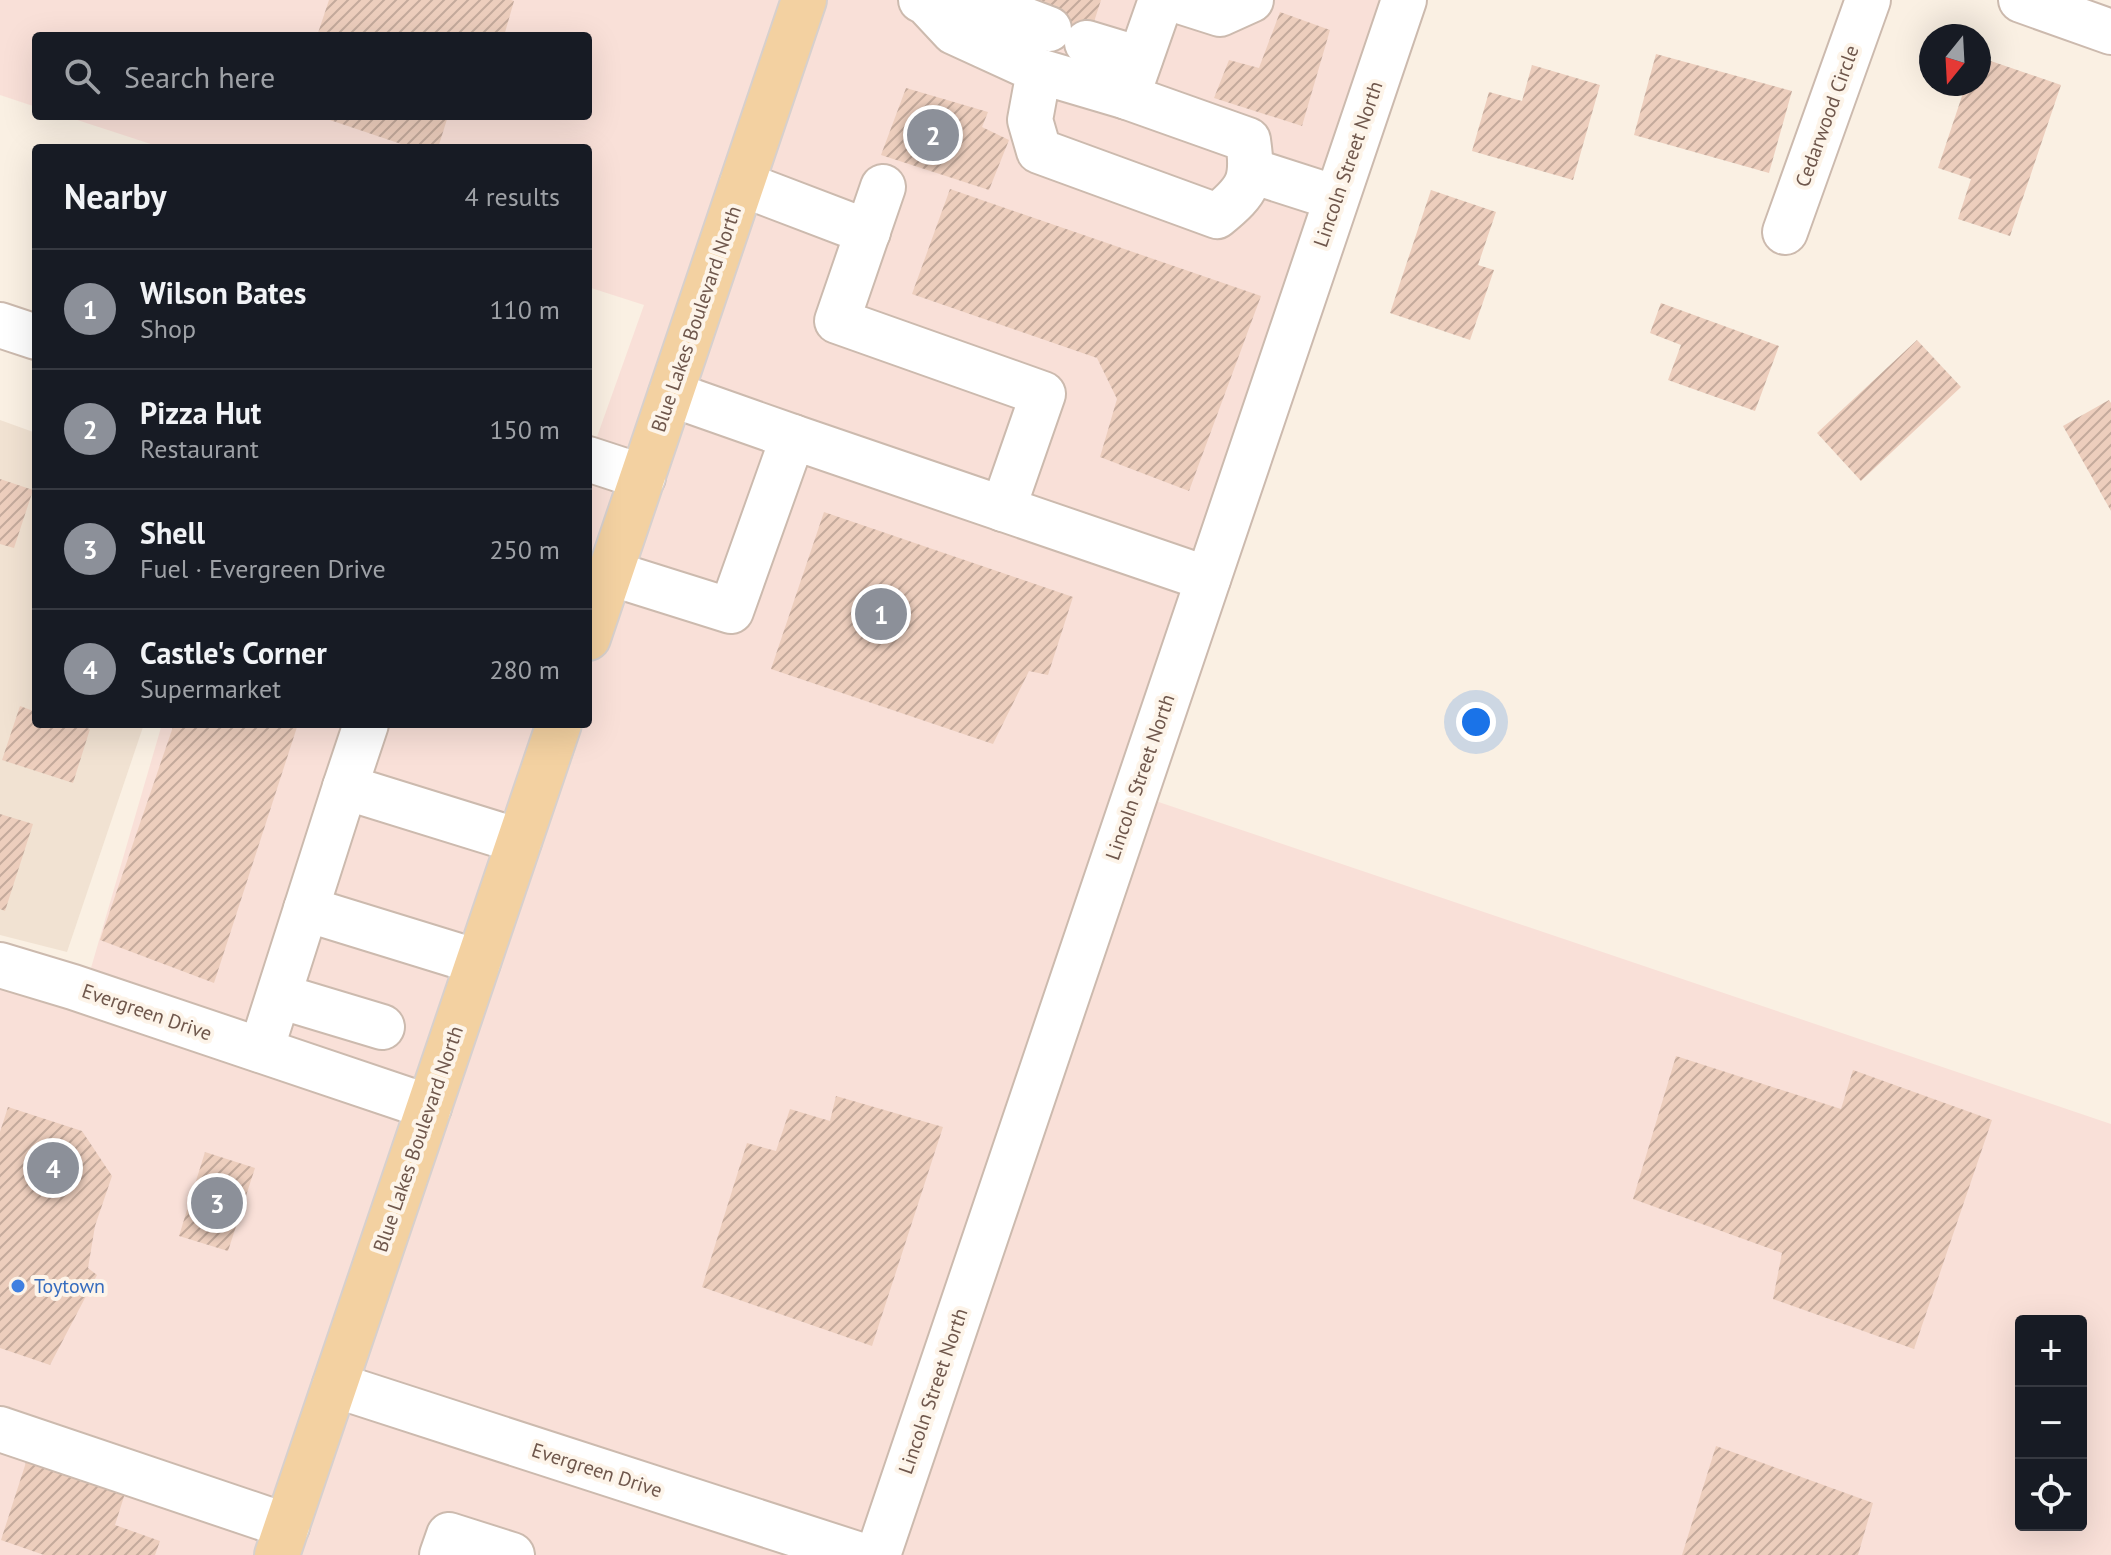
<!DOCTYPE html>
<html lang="en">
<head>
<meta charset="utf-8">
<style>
	body { margin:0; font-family:"PT Sans",sans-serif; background:#242831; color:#f1f3f6 }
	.controls { position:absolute; right:24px; bottom:24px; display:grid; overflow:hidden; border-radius:8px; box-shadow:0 8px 32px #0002 }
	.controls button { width:72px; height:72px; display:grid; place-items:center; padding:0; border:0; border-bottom:2px solid #363941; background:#171b24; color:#f1f3f6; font:40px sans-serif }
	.compass { position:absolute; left:1919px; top:24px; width:72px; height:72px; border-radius:50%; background:#171b24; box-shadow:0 8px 32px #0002; rotate:198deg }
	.you { position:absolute; left:1476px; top:722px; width:28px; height:28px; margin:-20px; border:6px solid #fff; border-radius:50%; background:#1a73e8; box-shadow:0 0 0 12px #1a73e833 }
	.badge { display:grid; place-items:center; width:52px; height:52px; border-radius:50%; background:#8c9099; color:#fff; font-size:26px; font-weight:700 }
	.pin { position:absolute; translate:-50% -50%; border:4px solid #fff; box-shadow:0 2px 8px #0006 }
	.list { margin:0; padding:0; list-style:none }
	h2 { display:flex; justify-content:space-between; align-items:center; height:104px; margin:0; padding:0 32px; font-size:34px }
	h2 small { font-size:26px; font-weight:400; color:#9ea1a6 }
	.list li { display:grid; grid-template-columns:52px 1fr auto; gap:24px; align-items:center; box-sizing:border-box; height:120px; padding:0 32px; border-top:2px solid #363941 }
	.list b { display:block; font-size:30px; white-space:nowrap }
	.list p { margin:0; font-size:26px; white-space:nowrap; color:#9ea1a6 }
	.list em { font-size:26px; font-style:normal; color:#9ea1a6 }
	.icon { flex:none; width:44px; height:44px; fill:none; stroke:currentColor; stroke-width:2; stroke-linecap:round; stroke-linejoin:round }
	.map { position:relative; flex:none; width:2111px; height:1555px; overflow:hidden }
	.search { position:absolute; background:#171b24; box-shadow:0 8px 32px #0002; left:32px; top:32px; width:560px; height:88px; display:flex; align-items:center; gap:20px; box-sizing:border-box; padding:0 28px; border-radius:8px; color:#9ea1a6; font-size:30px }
	.panel { position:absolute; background:#171b24; box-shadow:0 8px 32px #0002; left:32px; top:144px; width:560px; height:584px; border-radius:8px }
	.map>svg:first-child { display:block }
	.residential { fill:#f1e2d2 }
	.commercial { fill:#f9e0d8; fill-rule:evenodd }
	.building { fill:url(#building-hatch) }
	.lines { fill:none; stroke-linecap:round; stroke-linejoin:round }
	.minor-casing { stroke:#ccbaae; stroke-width:48 }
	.major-casing { stroke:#d7d0cd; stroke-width:48 }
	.minor { stroke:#fff; stroke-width:44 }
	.major { stroke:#f3d1a1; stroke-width:44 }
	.shop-dot { fill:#3f7fe0; stroke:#fdf4e9; stroke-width:3 }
	.labels { text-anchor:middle; stroke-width:8; stroke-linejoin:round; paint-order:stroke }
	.street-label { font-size:20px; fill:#6f574c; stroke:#fdf4e9 }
	.shop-label { font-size:20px; fill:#366cbe; stroke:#fdf4e9; text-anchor:start }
</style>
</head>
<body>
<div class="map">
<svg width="2111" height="1555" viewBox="0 0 2111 1555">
	<defs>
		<pattern id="building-hatch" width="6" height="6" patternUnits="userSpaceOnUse" patternTransform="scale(2)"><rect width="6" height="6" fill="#edcebd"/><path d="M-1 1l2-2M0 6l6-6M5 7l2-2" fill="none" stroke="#c4aa9c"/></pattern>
	</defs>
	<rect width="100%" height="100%" fill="#faf0e3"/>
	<polygon class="residential" points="0,420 36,433 36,724 144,724 67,952 0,935"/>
	<path class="commercial" d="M0,0H1394L1123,790L2111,1124V1555H0V942L91,968L162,724H588V462L644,305L588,287V148H163L65,116H588V36H36V107L0,95ZM2021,1321H2081V1525H2021Z"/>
	<g class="building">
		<polygon points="329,0 511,0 514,1 504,36 317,36"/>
		<polygon points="1038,0 1101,0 1084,53 1045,41 1056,7"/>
		<polygon points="1280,12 1330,30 1302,126 1214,98 1229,60 1259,68"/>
		<polygon points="1656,54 1792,91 1769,173 1634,135"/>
		<polygon points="1979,57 2061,85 2010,236 1958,219 1971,179 1938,168 1966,84 1979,84"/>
		<polygon points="1532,65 1600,85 1573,180 1472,151 1489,92 1522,101"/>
		<polygon points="906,88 988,112 982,127 1009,140 989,190 881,155"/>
		<polygon points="448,116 438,148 413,148 321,117"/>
		<polygon points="950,189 1261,296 1189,491 1100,457 1117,399 1097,358 912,294"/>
		<polygon points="1431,190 1496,212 1478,265 1494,270 1470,340 1390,313"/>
		<polygon points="1661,303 1779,346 1755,411 1668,380 1681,345 1650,333"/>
		<polygon points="1917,340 1961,387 1861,481 1817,433"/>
		<polygon points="2109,400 2111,403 2111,511 2063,426"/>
		<polygon points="0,479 33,490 14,548 0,544"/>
		<polygon points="824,512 1073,597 1048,675 1029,671 993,744 771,669"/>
		<polygon points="20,706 36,712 36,724 74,724 90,729 73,783 2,760"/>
		<polygon points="174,724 298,724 214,983 100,940"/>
		<polygon points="0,814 33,824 5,911 0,909"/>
		<polygon points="1676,1056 1841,1109 1853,1070 1992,1120 1914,1349 1773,1299 1782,1253 1633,1199"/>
		<polygon points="836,1096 943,1127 872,1346 702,1287 747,1143 776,1151 790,1109 830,1121"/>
		<polygon points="8,1107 82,1131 112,1176 95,1226 88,1268 97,1275 50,1365 0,1348 0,1132"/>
		<polygon points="205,1152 255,1168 228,1251 179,1236"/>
		<polygon points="1716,1446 1873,1503 1858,1555 1682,1555"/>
		<polygon points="29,1453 127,1487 115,1525 160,1541 155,1555 44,1555 1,1540"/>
	</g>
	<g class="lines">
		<defs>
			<g id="minor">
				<path d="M921,0L926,2L954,32L1039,71L1127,97L1248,140C1254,180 1249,190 1217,216L1039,151L1030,120L1039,71"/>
				<polyline points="972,0 1049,29"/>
				<polyline points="1176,0 1220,14 1251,0"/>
				<polyline points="2021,0 2111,32"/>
				<polyline points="1087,43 1140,59"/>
				<polyline points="1127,97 1161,0"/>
				<polyline points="1252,171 1336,198"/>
				<polyline points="742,184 868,232"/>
				<polyline points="883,187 837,321 1043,394 1003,509"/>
				<polyline points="1785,232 1868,0"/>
				<polyline points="0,325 36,337"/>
				<polyline points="671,394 793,437"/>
				<polyline points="588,459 643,477"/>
				<polyline points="610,573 731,611 793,437 1208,579"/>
				<polyline points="345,787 366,724"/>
				<polyline points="306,909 478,962"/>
				<polyline points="0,965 73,987 429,1107"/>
				<polyline points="279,996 382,1027"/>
				<polyline points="261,1050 345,787 519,841"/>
				<polyline points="335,1385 860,1555"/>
				<polyline points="0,1429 287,1526"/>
				<polyline points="442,1555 449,1535 512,1555"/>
				<polyline points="878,1555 1404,0"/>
			</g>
			<g id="major">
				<polyline points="588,638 804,0"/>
				<polyline points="277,1555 559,724"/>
			</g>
		</defs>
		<use href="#minor" class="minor-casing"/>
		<use href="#major" class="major-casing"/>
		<use href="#minor" class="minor"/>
		<use href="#major" class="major"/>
	</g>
	<circle class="shop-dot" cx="18" cy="1286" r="8"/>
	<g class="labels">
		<g class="street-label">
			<text transform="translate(1827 116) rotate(-70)" y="7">Cedarwood Circle</text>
			<text transform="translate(1348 164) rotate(-71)" y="7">Lincoln Street North</text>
			<text transform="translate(696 319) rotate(-71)" y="7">Blue Lakes Boulevard North</text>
			<text transform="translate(1140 777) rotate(-71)" y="7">Lincoln Street North</text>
			<text transform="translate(147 1012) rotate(19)" y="7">Evergreen Drive</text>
			<text transform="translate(418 1139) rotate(-71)" y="7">Blue Lakes Boulevard North</text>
			<text transform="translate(933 1391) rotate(-71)" y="7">Lincoln Street North</text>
			<text transform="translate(597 1470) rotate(18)" y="7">Evergreen Drive</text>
		</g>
		<g class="shop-label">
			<text x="34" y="1293">Toytown</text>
		</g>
	</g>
</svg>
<div class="controls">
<button>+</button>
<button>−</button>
<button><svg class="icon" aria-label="locate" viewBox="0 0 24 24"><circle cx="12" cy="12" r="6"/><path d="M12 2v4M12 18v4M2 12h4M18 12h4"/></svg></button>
</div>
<svg class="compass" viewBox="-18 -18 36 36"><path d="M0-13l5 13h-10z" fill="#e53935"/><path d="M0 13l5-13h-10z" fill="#9ea1a6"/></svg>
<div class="you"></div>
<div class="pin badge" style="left:881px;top:614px">1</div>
<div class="pin badge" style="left:933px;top:135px">2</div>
<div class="pin badge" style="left:217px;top:1203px">3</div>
<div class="pin badge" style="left:53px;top:1168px">4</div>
<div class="search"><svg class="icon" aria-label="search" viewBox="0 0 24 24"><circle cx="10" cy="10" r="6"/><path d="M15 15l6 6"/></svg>Search here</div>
<section class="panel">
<h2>Nearby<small>4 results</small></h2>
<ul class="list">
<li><span class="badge">1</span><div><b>Wilson Bates</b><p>Shop</p></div><em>110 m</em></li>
<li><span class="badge">2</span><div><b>Pizza Hut</b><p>Restaurant</p></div><em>150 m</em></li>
<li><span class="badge">3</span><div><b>Shell</b><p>Fuel · Evergreen Drive</p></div><em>250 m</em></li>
<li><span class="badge">4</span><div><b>Castle's Corner</b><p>Supermarket</p></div><em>280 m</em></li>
</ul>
</section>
</div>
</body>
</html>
